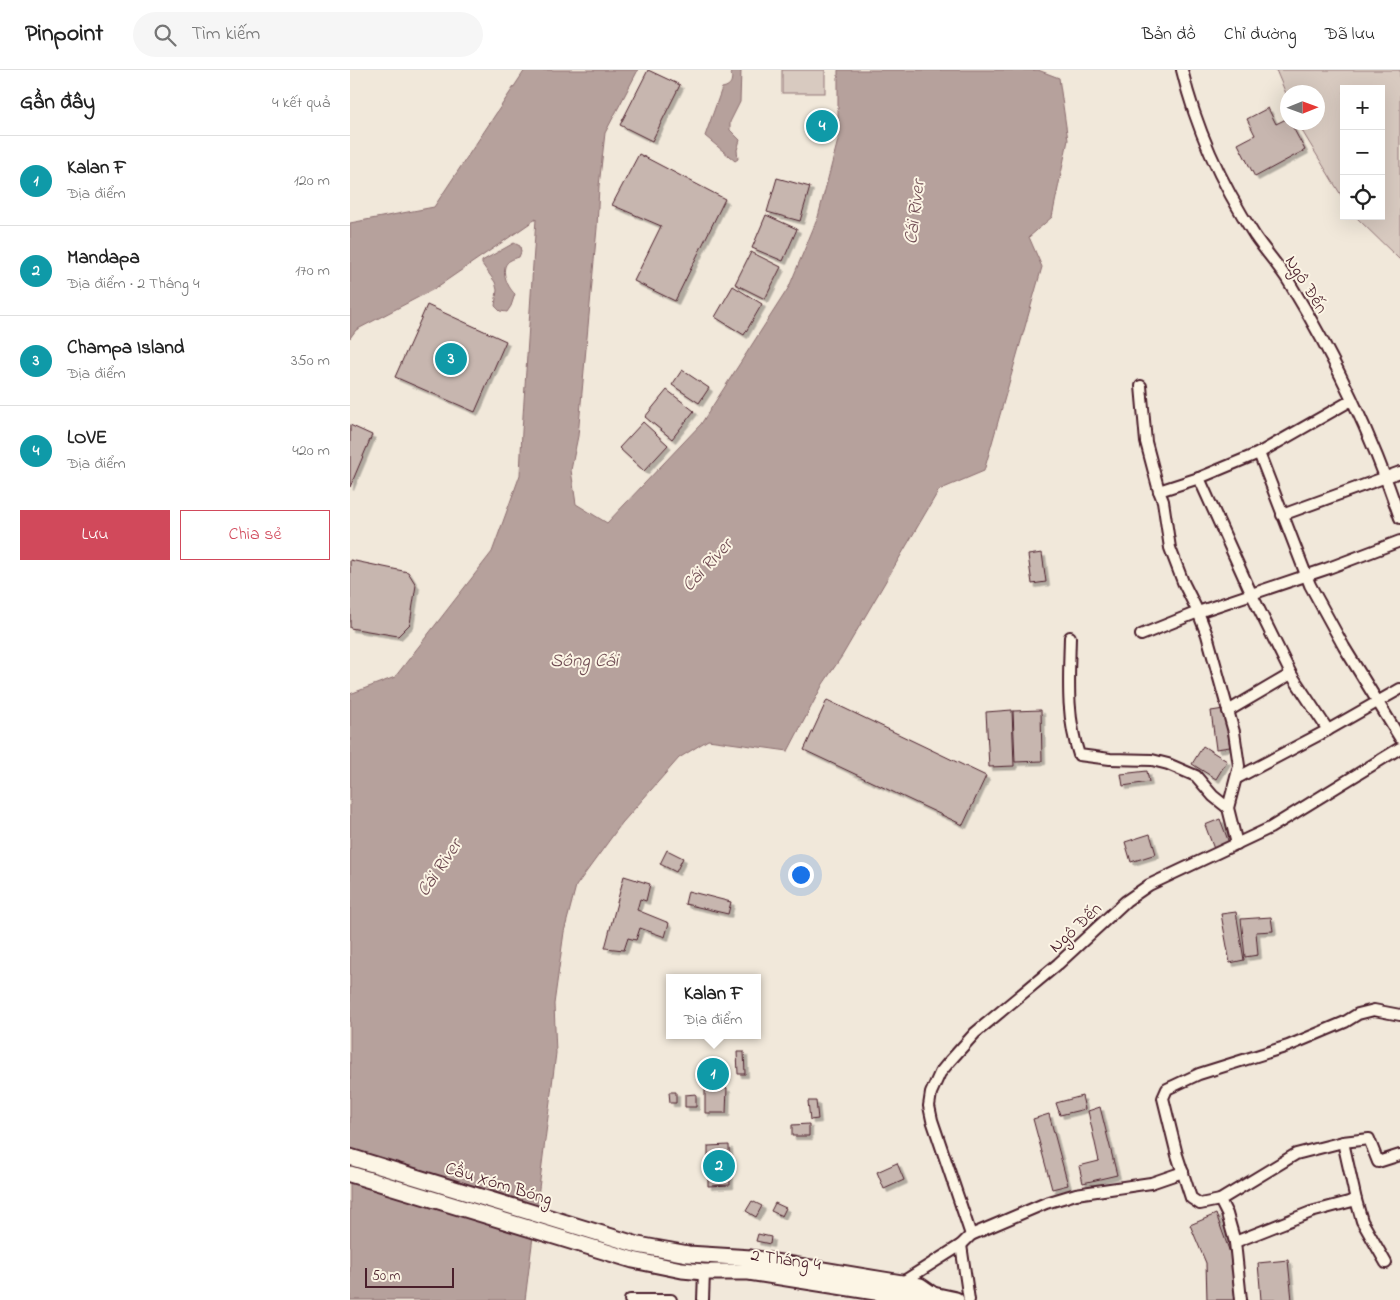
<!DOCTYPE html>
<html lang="vi">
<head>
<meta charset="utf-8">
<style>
	body { margin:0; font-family:"Indie Flower",sans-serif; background:#f6f6f6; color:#222 }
	.controls { position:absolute; right:15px; top:15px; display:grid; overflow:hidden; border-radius:0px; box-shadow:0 5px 20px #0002 }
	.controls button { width:45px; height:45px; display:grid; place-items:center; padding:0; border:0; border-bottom:1px solid #e0e0e0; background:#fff; color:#222; font:25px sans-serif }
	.compass { position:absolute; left:930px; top:15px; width:45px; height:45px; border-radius:50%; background:#fff; box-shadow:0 5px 20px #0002; rotate:89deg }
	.scale { position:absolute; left:15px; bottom:12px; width:89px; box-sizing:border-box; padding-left:5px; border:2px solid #4a1f2b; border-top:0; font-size:14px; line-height:18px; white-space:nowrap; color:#4a1f2b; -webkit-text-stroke:4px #fcf5e5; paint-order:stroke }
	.you { position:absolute; left:450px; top:804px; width:18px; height:18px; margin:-12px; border:4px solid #fff; border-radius:50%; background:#1a73e8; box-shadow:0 0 0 8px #1a73e833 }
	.badge { display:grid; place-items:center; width:32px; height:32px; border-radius:50%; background:#d1495b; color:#fff; font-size:16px; font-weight:700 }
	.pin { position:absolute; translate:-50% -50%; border:2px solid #fff; box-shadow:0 1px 5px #0006 }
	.popup { position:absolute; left:316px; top:904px; width:95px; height:65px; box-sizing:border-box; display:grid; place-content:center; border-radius:0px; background:#fff; filter:drop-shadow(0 1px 4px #0005); font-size:16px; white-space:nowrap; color:#767676 }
	.popup b { font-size:19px; color:#222 }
	.popup::after { content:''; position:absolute; left:50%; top:100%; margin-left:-10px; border:10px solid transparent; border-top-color:#fff }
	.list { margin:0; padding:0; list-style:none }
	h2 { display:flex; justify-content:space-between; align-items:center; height:65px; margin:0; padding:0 20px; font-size:21px }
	h2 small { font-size:16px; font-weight:400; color:#767676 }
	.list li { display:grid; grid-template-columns:32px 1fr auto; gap:15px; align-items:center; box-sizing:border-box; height:90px; padding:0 20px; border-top:1px solid #e0e0e0 }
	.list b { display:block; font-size:19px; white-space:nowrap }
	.list p { margin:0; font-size:16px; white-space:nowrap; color:#767676 }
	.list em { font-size:16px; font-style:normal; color:#767676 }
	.actions { display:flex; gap:10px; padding:15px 20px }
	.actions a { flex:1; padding:11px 0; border:1px solid #d1495b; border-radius:0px; text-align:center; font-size:18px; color:#d1495b }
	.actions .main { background:#d1495b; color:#fff }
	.icon { flex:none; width:28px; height:28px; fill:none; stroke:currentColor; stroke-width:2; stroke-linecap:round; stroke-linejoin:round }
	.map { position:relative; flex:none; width:1050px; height:1230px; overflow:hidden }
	header { display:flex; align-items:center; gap:30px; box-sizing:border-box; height:70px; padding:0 25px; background:#fff; border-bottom:1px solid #e0e0e0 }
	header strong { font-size:24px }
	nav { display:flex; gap:28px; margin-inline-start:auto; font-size:18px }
	.search { width:350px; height:45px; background:#f6f6f6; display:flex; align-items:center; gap:12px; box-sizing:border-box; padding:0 18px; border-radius:28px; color:#767676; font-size:19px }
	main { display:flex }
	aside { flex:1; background:#fff }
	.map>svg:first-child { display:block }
	.green { fill:#d8cac0; stroke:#917476 }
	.water { fill:#b6a19c; stroke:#8b6d6f }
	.building { fill:#c7b6af; stroke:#4a1f2b; filter:url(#shadow) }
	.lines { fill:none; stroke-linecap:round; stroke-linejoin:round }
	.minor-casing { stroke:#4a1f2b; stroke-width:14 }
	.primary-casing { stroke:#4a1f2b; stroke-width:19 }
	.minor { stroke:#fcf5e5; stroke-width:10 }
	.primary { stroke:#fcf5e5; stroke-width:15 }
	.labels { text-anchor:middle; stroke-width:4; stroke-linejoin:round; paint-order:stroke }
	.street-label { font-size:18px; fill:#4a1f2b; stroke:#fcf5e5 }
	.water-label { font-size:19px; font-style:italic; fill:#704c53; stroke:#fcf5e5 }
</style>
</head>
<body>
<header>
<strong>Pinpoint</strong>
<div class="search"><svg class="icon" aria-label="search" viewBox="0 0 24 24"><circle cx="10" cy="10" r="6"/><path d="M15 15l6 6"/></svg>Tìm kiếm</div>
<nav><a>Bản đồ</a><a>Chỉ đường</a><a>Đã lưu</a></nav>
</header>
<main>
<aside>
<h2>Gần đây<small>4 kết quả</small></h2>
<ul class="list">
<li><span class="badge" style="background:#0f9aa8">1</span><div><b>Kalan F</b><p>Địa điểm</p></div><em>120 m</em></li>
<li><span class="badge" style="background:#0f9aa8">2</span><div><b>Mandapa</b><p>Địa điểm · 2 Tháng 4</p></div><em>170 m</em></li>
<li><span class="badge" style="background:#0f9aa8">3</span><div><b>Champa Island</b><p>Địa điểm</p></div><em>350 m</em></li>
<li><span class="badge" style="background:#0f9aa8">4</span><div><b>LOVE</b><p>Địa điểm</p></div><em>420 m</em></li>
</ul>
<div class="actions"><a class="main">Lưu</a><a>Chia sẻ</a></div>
</aside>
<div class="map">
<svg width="1050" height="1230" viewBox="0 0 1050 1230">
	<defs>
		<filter id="shadow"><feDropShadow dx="3.5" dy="3.5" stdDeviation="0" flood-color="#0004"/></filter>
	</defs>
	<rect width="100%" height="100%" fill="#f1e8da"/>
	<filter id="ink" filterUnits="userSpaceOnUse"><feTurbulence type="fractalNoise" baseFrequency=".02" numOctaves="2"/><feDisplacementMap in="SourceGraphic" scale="10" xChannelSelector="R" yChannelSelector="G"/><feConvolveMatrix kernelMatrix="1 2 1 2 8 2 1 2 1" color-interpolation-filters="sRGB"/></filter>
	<g filter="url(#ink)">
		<g class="green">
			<rect x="432" y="0" width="43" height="23"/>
			<polygon points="926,0 1050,0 1050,190 1005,146 1031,146 1031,19 994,19 994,130 954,64 949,53 968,52 968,22 938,22 937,26"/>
		</g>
		<g class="water">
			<polygon points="175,0 288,0 255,63 249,116 247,158 228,366 221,400 226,434 257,453 351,354 439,217 468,147 488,70 488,0 688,0 709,8 718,70 702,147 679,167 692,197 634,401 589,420 492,586 473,614 438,681 358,670 329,688 272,753 226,816 214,862 204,934 206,983 175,1230 0,1230 0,624 45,607 142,482 170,405 172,361 186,149 84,219 6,260 0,268 0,153 84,137"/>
			<path d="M380,0H391L390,32L380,52V60L390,70L387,80L388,89L385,91L355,66L372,18C383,16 383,8 380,0Z"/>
			<path d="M164,173L170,176L171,182L169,187C166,188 163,189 161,190C148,196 157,217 165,224L161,236L157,242L150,241L145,236L147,220L145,212L132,194V191Z"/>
		</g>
		<g class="building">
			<polygon points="298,0 330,15 302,71 270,55"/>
			<polygon points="918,38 926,54 938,48 938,52 940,52 955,80 905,107 888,74 905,65 897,49"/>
			<polygon points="289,84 375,129 325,231 284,211 311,156 262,135"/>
			<polygon points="427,108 460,117 450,151 417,142"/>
			<polygon points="416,145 447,159 433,191 402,178"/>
			<polygon points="401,182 431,197 415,229 385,214"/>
			<polygon points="383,216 412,234 394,265 365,247"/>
			<polygon points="77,235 156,271 125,342 45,307"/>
			<polygon points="332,300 359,318 349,333 322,315"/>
			<polygon points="317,320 344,341 322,369 295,347"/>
			<polygon points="293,352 318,375 294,401 269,378"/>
			<polygon points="0,355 22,365 0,417"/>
			<polygon points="692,483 696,512 682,514 678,485"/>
			<polygon points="0,490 58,502 66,515 60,554 48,566 0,558"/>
			<polygon points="477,630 636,706 613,755 454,680"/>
			<polygon points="874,639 880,677 866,679 861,641"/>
			<polygon points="662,640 664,696 639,697 636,642"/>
			<polygon points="691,640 692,691 665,692 663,641"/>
			<polygon points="853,676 877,691 866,709 842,694"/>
			<polygon points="797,701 799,712 773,716 771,704"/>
			<polygon points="870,749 879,773 864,779 855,755"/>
			<polygon points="800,764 806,784 781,792 775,772"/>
			<polygon points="317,780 333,788 326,802 310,794"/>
			<polygon points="274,806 300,814 296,831 290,829 287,840 319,853 315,867 290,858 286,870 278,868 274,880 255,878"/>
			<polygon points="338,821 381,832 378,844 335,834"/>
			<polygon points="886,842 894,890 880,893 871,844"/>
			<polygon points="921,847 923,861 906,862 908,885 895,887 891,849"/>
			<polygon points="387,982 394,982 395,1004 388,1004"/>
			<polygon points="355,1017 377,1018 376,1043 355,1043"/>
			<polygon points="319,1022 326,1022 326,1033 320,1033"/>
			<polygon points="346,1024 346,1037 335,1037 335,1025"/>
			<polygon points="732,1026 735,1039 710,1045 706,1033"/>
			<polygon points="458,1031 466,1031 468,1049 460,1050"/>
			<polygon points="750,1037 767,1105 733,1113 729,1096 749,1091 738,1041"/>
			<polygon points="699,1044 718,1115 702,1119 683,1049"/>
			<polygon points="459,1054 459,1066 442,1066 442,1055"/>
			<polygon points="379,1075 380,1115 358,1116 358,1076"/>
			<polygon points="547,1093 554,1110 534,1119 527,1102"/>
			<polygon points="402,1131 412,1136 406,1147 396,1141"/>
			<polygon points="425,1133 436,1138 432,1146 421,1141"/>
			<polygon points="866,1144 883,1191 886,1230 857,1230 856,1193 840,1155"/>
			<polygon points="408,1164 421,1167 420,1174 406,1171"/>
			<polygon points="938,1190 942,1230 911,1230 908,1193"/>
		</g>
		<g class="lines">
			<defs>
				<g id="minor">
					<path d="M832,0C846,59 872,115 905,166C916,182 929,196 939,212C984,286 1022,366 1050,448"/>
					<polyline points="791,316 796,372 809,421"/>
					<polyline points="909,383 960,515 994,577 1050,668"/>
					<polyline points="849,408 901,523 941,604 978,660"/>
					<polyline points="932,445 1050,402"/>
					<polyline points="791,565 848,542 976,499 1050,471"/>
					<path d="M720,567C719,608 716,646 729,685L760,689L802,690L818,694L846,706L863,726L878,738"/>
					<polyline points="878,641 941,604"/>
					<polyline points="887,708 978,660 1050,619"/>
					<polyline points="887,774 878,738 889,696 884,662 857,565 848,542 833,512 820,478 813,431 809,421 849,408 909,383 1002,330"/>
					<polyline points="993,1072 1006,1130"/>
					<polyline points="870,1130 946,1084 993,1072 1019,1069 1028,1092 1050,1085"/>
					<polyline points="621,1165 582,1050 579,1036 581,1023 590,1003 599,992 625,963 708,894 776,831 799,815 920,758 1050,678"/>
					<polyline points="885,1172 961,1142 1006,1130 1012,1151 1036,1193"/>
					<polyline points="611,1175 619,1230"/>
					<polyline points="551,1213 611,1175 621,1165 696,1133 726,1124 801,1113 833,1102"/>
					<polyline points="280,1230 321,1230"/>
					<polyline points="353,1230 354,1202"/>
					<polyline points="891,1230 885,1172 877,1144 870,1130 850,1134 841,1128 827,1085 813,1028 817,1019 849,1004 938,976 995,952 1008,944 1024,940 1050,945"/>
				</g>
				<g id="primary">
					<polyline points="0,1087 288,1175 338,1184 401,1188 570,1216 583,1225 606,1230"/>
					<polyline points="0,1104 283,1190 332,1200 354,1202 399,1202 569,1229 583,1225"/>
				</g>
			</defs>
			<use href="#minor" class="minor-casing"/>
			<use href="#primary" class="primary-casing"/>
			<use href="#minor" class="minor"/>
			<use href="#primary" class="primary"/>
		</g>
	</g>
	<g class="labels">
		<g class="street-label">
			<text transform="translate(957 214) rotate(58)" y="6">Ngô Đến</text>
			<text transform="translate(725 857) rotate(-43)" y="6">Ngô Đến</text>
			<text transform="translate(149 1113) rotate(17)" y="6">Cầu Xóm Bóng</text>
			<text transform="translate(436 1189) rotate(8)" y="6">2 Tháng 4</text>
		</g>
		<g class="water-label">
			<text transform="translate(563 142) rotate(-83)" y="7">Cái River</text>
			<text transform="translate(356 494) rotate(-47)" y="7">Cái River</text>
			<text x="234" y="596">Sông Cái</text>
			<text transform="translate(88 797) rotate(-56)" y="7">Cái River</text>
		</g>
	</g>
</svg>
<div class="controls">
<button>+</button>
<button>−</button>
<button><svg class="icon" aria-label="locate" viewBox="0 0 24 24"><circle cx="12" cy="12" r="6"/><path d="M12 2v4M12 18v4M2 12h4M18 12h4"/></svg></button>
</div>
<svg class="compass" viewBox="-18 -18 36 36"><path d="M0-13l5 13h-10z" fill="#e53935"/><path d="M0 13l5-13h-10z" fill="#767676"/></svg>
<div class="scale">50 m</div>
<div class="you"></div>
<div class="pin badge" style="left:363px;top:1004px;background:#0f9aa8">1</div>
<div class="popup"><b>Kalan F</b>Địa điểm</div>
<div class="pin badge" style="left:369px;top:1096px;background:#0f9aa8">2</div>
<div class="pin badge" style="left:101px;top:289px;background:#0f9aa8">3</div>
<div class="pin badge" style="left:472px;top:56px;background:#0f9aa8">4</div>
</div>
</main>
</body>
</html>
